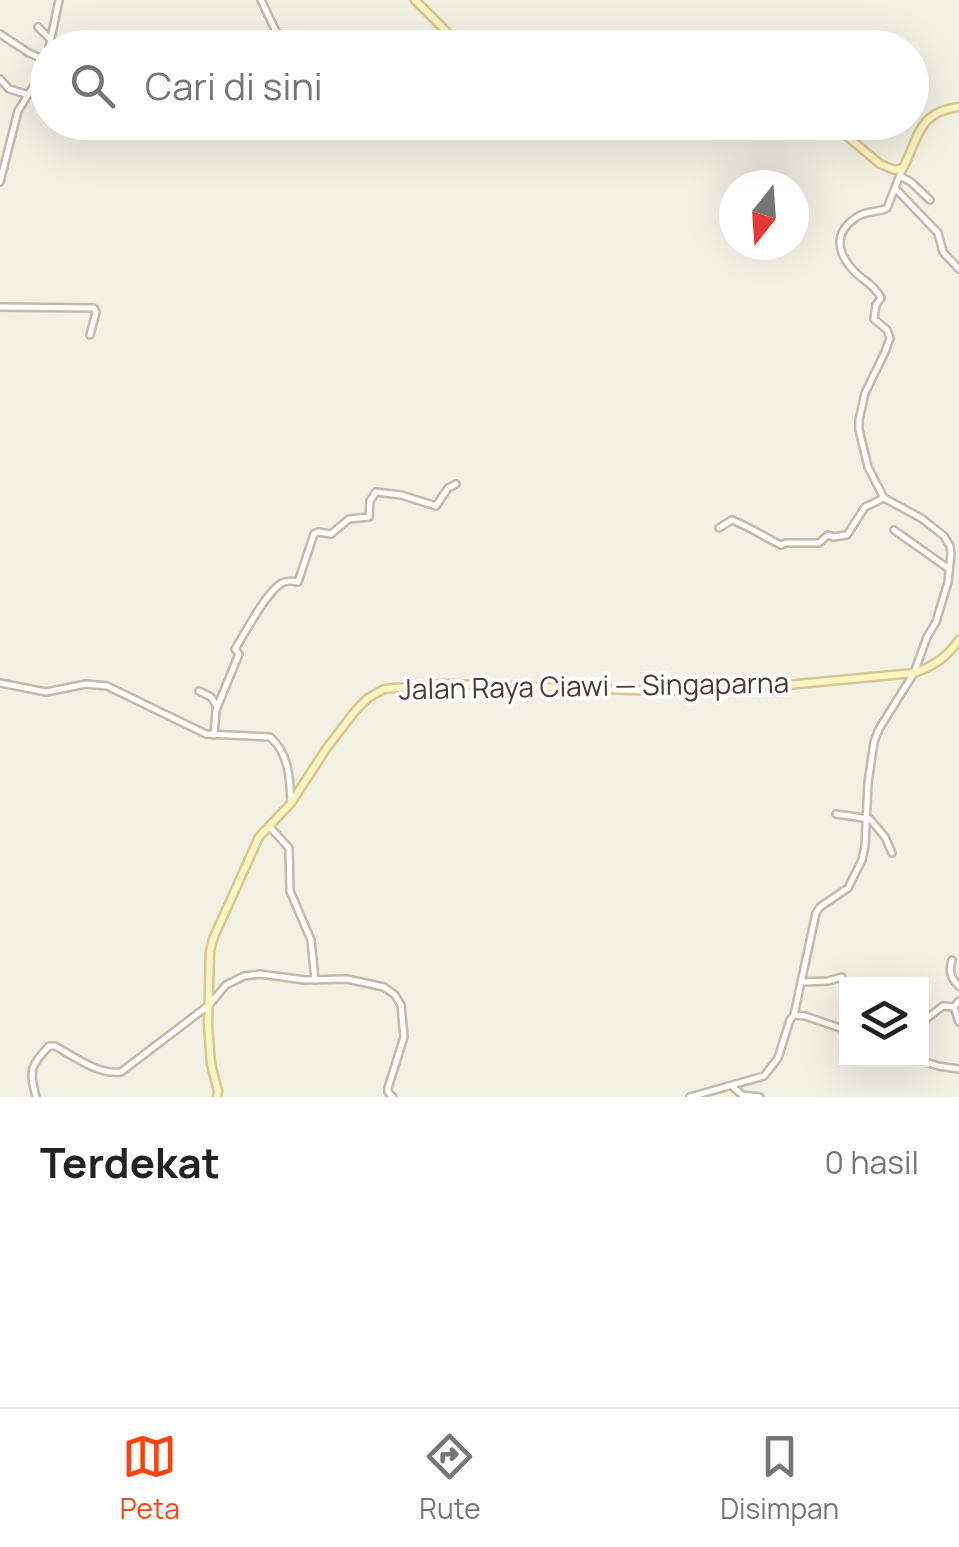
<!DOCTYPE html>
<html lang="id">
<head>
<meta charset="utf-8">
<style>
	body { margin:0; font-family:Manrope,sans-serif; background:#f2f2f2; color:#222 }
	.controls { position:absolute; right:30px; bottom:30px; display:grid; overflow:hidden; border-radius:0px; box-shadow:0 10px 40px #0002 }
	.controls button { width:90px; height:90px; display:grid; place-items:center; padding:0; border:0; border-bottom:2px solid #e0e0e0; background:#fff; color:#222; font:50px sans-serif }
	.compass { position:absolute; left:719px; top:170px; width:90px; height:90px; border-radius:50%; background:#fff; box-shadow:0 10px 40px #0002; rotate:197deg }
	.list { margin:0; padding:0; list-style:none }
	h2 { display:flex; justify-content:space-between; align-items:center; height:130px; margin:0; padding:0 40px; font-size:42px }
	h2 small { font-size:32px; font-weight:400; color:#767676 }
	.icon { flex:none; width:55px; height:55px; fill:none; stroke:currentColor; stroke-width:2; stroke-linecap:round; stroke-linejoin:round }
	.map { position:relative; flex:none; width:959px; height:1097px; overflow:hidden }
	.search { position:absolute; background:#fff; box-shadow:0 10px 40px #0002; left:30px; right:30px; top:30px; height:110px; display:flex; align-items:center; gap:25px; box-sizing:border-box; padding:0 35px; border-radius:55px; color:#767676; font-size:38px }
	.sheet { height:310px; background:#fff }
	nav { display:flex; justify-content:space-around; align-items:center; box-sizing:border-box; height:140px; border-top:2px solid #e0e0e0; background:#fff; font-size:28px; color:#767676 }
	nav a { display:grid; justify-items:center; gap:5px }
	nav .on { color:#ff430f }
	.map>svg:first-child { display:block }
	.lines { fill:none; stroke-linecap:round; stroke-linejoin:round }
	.minor-casing { stroke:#c2bba9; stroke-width:10 }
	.secondary-casing { stroke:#d6c891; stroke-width:11 }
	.minor { stroke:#fff; stroke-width:5 }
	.secondary { stroke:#fff4c2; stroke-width:6 }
	.labels { text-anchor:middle; stroke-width:8; stroke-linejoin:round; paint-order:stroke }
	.street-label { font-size:28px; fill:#464034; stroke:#fff }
</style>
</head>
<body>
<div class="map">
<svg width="959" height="1097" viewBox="0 0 959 1097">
	<rect width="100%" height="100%" fill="#f3f0e4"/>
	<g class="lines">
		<defs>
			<g id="minor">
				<polyline points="261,0 284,48"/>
				<polyline points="38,27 50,39"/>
				<polyline points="0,34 29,53 45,60"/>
				<polyline points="49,48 59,0"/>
				<polyline points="0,79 9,89 26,94"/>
				<polyline points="298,130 302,122"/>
				<polyline points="900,176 911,182 930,200"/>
				<polyline points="0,182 18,111 42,72 48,53"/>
				<polyline points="896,189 938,233 943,252 959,269"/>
				<polyline points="0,307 94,308 96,312 90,335"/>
				<path d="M719,528L732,520C750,527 764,537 781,545L786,543H819L828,535L833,537L847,535L865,507L884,498"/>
				<polyline points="894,530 949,569"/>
				<path d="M0,683L46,692L86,684L107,686L206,734L270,737C289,753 290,779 291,803"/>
				<polyline points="199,691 211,697 217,706"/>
				<path d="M214,735L216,710L239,654L235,649L237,646C246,631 267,591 282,583C287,580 293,581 298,582L314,534L318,532L331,534L349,519L369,517L370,501L376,492L401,495L436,506L448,488L456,484"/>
				<polyline points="836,814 870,819 885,837 892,853"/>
				<polyline points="269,826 289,848 290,891 311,940 315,980"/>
				<path d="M952,960C948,971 951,979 959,986"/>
				<polyline points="802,982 828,981 842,977"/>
				<polyline points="954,1007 959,1022"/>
				<path d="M794,1015L816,913L820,907L848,888L862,860L865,846L868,783L874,742L879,729L914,673L927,637L936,622L948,582L951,554L950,546L944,536L921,518L884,498L868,467L859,430V420L865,393L885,352L890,338L887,330L874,319L876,305L881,298C874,284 863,281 853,270C836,251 834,232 857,217C867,210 878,213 887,208L902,170"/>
				<polyline points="922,1022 943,1006 954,1007 959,1001"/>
				<polyline points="920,1060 938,1066 959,1069"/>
				<polyline points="732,1086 742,1095 760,1097"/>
				<path d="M36,1097C29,1069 30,1067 49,1046H55C75,1057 98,1075 121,1072L209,1005L226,985L244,976L260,974L305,980L347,979L384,987L395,995L401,1005L404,1037L388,1088V1092L393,1097"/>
				<polyline points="690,1097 764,1076 778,1058 790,1020 794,1015 805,1016 846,1030"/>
			</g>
			<g id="secondary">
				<polyline points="415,0 447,32 468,48"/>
				<polyline points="638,122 650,125 744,122"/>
				<path d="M830,122L880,164L895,170L903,168L906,162C920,131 921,112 959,107"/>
				<path d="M217,1097L218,1091L211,1064L208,1025L210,951L213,939L259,837L291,803L326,749L356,710L368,698L384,689L445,684L660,691L787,685L914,673C934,666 947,657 959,640"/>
			</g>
		</defs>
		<use href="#minor" class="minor-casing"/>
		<use href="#secondary" class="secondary-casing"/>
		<use href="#minor" class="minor"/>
		<use href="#secondary" class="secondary"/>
	</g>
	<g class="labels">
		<g class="street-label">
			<text transform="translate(594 686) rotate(-1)" y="10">Jalan Raya Ciawi — Singaparna</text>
		</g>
	</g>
</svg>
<div class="controls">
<button><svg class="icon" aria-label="layers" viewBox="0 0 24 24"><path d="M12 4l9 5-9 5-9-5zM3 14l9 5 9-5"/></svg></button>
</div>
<svg class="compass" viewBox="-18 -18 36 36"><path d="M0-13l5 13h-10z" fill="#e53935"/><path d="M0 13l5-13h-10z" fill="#767676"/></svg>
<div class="search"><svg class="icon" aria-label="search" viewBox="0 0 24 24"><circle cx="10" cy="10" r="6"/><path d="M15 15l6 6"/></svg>Cari di sini</div>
</div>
<section class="sheet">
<h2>Terdekat<small>0 hasil</small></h2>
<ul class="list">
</ul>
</section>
<nav>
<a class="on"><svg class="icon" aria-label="map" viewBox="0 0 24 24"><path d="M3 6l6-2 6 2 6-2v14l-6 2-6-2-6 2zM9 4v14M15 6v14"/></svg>Peta</a>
<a><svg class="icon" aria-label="directions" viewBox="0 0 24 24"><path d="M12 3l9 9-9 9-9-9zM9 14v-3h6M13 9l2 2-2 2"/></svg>Rute</a>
<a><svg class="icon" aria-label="saved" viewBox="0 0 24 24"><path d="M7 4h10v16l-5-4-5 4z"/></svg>Disimpan</a>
</nav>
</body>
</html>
